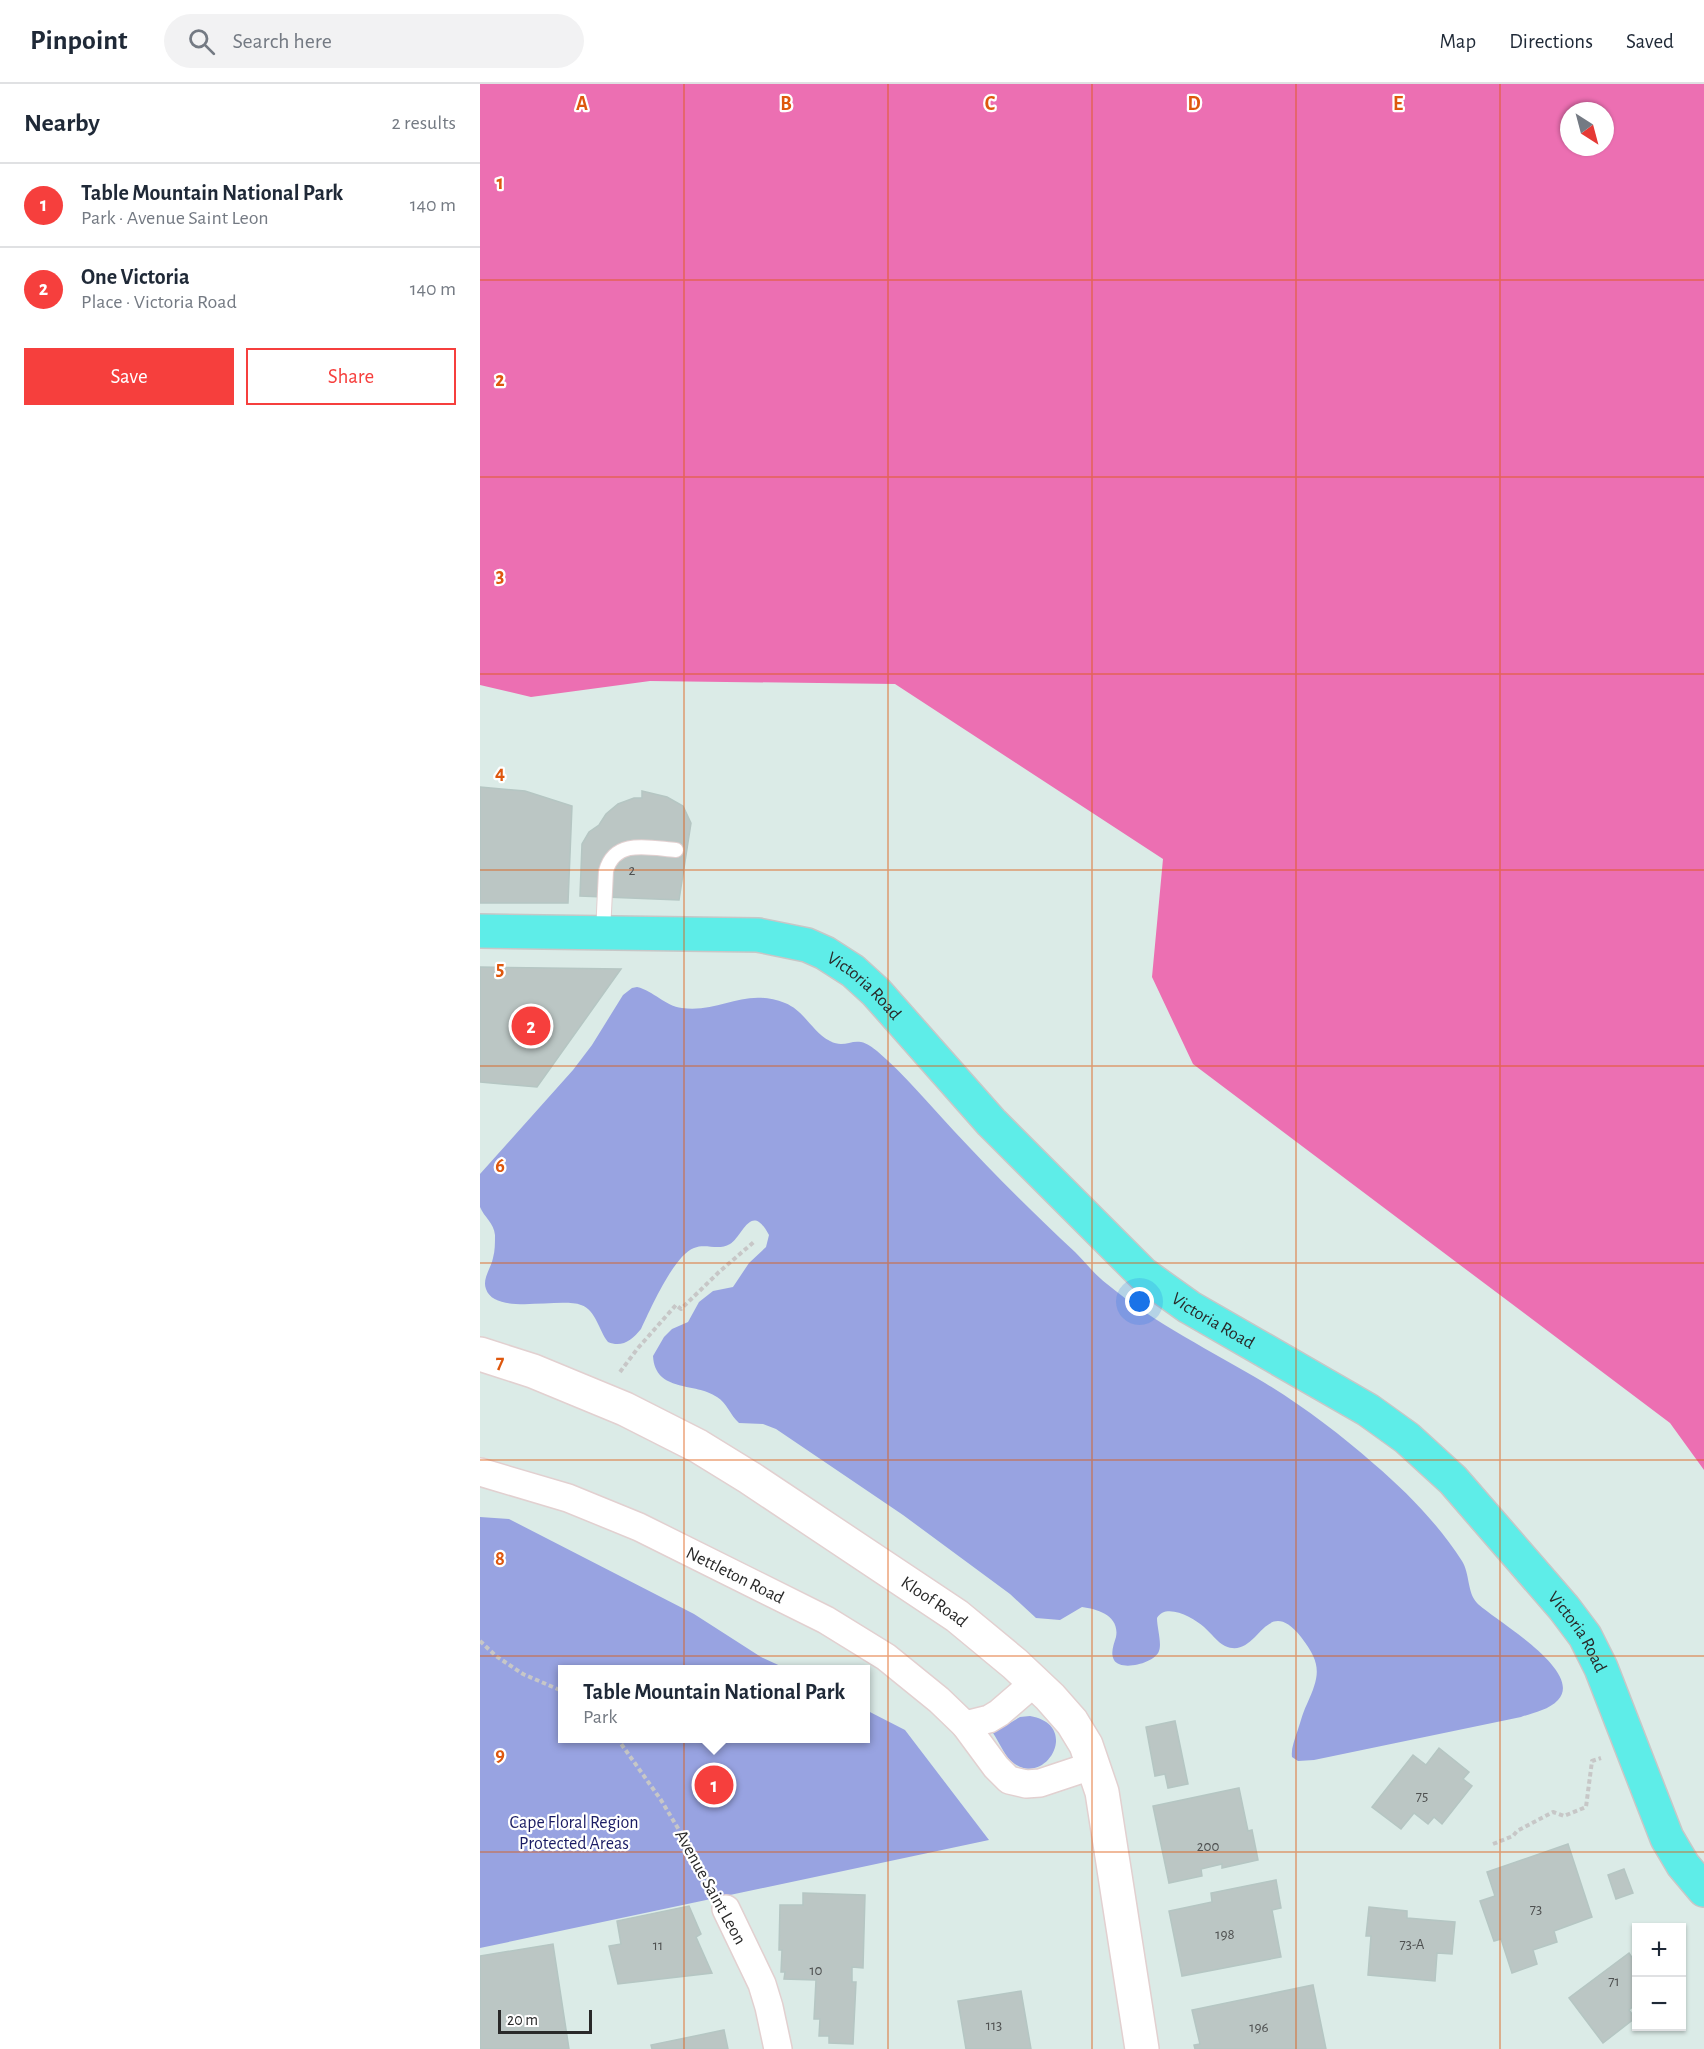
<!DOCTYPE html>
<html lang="en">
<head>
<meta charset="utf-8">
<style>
	body { margin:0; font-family:"Alegreya Sans",sans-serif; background:#f2f2f3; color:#1f2937 }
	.controls { position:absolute; right:18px; bottom:18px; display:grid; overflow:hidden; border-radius:0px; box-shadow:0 2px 4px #0004 }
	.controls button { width:54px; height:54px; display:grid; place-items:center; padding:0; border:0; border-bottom:2px solid #e0e1e3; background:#fff; color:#1f2937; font:30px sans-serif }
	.compass { position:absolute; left:1080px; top:18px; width:54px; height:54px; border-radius:50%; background:#fff; box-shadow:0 2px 4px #0004; rotate:144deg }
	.scale { position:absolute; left:18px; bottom:15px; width:94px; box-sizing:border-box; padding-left:6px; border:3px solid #292929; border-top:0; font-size:16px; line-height:21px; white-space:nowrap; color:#292929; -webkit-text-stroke:4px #fff; paint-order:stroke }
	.you { position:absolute; left:660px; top:1218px; width:21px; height:21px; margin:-15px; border:4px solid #fff; border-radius:50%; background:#1a73e8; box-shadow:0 0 0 9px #1a73e833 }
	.badge { display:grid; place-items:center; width:39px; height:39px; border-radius:50%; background:#f63f3d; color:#fff; font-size:20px; font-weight:700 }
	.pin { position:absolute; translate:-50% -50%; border:3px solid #fff; box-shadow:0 2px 6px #0006 }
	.popup { position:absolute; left:78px; top:1581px; width:312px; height:78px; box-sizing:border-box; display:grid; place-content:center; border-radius:0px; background:#fff; filter:drop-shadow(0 2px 4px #0005); font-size:20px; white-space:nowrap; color:#747a83 }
	.popup b { font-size:22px; color:#1f2937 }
	.popup::after { content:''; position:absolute; left:50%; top:100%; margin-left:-12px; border:12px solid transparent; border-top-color:#fff }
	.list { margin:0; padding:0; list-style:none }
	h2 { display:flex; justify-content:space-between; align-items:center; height:78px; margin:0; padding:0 24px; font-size:26px }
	h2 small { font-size:20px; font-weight:400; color:#747a83 }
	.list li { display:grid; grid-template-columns:39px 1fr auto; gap:18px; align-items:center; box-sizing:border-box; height:84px; padding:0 24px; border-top:2px solid #e0e1e3 }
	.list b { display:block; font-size:22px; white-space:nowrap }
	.list p { margin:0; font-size:20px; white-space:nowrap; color:#747a83 }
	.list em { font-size:20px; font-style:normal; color:#747a83 }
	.actions { display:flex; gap:12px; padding:18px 24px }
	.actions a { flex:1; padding:14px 0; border:2px solid #f63f3d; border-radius:0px; text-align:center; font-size:21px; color:#f63f3d }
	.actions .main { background:#f63f3d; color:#fff }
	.icon { flex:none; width:33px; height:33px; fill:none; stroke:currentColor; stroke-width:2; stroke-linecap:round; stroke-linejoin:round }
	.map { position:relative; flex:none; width:1224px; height:1965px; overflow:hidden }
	header { display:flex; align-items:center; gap:36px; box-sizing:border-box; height:84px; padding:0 30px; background:#fff; border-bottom:2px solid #e0e1e3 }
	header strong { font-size:28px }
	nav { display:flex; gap:33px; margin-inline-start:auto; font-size:21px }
	.search { width:420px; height:54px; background:#f2f2f3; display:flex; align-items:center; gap:15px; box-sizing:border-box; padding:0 21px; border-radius:33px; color:#747a83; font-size:22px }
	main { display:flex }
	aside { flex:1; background:#fff }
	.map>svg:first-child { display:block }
	.green { fill:#98a3e1 }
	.water { fill:#ec6fb2; fill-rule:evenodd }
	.building { fill:#bbc6c4; stroke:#b5c6c3; stroke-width:1.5 }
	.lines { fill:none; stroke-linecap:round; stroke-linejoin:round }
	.lane-casing { stroke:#e2d0d0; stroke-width:16 }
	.street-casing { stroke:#e2d0d0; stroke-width:30 }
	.secondary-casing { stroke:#e2d0d0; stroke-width:36 }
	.primary-casing { stroke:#c7c7c7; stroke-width:36 }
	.path { stroke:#c7c7c7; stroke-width:4; stroke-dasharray:4.5 3; stroke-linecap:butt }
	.lane { stroke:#fff; stroke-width:14 }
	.street { stroke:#fff; stroke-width:27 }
	.secondary { stroke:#fff; stroke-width:33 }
	.primary { stroke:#5eede8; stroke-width:33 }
	.grid { fill:none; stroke:#de570d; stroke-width:1.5; stroke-opacity:0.55 }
	.labels { text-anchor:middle; stroke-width:4.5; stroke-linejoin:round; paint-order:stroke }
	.number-label { font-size:15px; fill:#4e5050 }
	.street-label { font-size:18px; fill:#292929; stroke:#fff }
	.park-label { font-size:18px; fill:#1b1c64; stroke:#fff }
	.grid-label { font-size:20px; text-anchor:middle; font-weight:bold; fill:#de570d; stroke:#fff; stroke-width:4.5; stroke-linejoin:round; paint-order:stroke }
</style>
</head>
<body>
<header>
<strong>Pinpoint</strong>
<div class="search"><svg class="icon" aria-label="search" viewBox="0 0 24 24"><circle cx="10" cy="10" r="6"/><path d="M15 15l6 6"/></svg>Search here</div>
<nav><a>Map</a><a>Directions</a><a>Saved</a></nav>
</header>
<main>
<aside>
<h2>Nearby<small>2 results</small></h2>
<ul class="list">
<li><span class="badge">1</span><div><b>Table Mountain National Park</b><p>Park · Avenue Saint Leon</p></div><em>140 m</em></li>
<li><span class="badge">2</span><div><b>One Victoria</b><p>Place · Victoria Road</p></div><em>140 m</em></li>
</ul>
<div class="actions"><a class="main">Save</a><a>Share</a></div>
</aside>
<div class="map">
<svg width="1224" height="1965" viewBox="0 0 1224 1965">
	<rect width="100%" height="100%" fill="#dbebe7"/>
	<g class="green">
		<path d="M157,903C174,907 185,922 202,924C241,929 264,903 305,919C325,927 332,948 350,957C363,964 370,956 381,958C387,959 393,964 397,967C425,991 449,1020 474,1047C513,1089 553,1129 595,1168C606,1179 615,1191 627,1200C675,1240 732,1267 785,1299C824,1323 860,1350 894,1380C927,1408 959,1441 982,1477C990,1490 987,1508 997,1519C1013,1535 1105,1587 1078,1616C1069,1626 1052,1629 1041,1633L834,1676L818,1677L812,1673C811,1665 814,1658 816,1651C820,1641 822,1630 827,1620C840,1591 842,1580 821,1553C784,1507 779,1577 745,1562C737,1558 731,1549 724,1543C714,1534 686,1518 677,1534C677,1544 682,1559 679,1567C675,1579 641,1588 634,1576C630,1569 634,1560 636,1553C640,1532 618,1525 602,1523L580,1536L556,1534L530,1510L423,1431L296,1345L283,1340L259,1339C250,1331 247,1319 237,1313C216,1298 175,1309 173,1272L184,1253L192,1245L208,1238L219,1218L233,1207L253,1203L269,1179L286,1163L289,1151C271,1117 263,1152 250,1160C238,1167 226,1159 214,1164C194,1171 170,1226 161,1245C152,1256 142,1264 128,1258C119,1247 116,1226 101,1221C79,1213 15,1232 6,1205C2,1195 11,1184 13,1174C15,1167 15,1159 15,1151C14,1139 4,1133 0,1123C0,1114 0,1100 0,1090L93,986L112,961L143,911L152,904Z"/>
		<polygon points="0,1433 29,1435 214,1530 281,1573 307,1585 82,1586 82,1654 386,1654 386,1626 425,1646 509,1756 0,1864"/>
		<path d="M550,1632C603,1641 564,1707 531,1677C524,1670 519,1658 513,1649L540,1633Z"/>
	</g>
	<path class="water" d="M0,0H1224V1386L1190,1339L713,980L672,893L683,775L415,600L170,597L51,613L0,601ZM1089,27H1125V63H1089Z"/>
	<g class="building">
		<polygon points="0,703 45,707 92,722 88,819 0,819"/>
		<polygon points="162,707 187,713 203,722 211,739 199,816 100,812 102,760 109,748 119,741 126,730 138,720 154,714 162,714"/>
		<polygon points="0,883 141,885 57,1003 0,998"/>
		<polygon points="695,1637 708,1700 688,1704 685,1690 675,1692 666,1643"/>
		<polygon points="959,1664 989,1688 983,1695 992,1702 962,1740 954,1733 948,1740 934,1729 921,1745 892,1723 933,1671 946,1681"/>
		<polygon points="759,1704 768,1747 772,1746 778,1776 742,1784 742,1780 721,1785 722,1792 689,1799 673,1722"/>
		<polygon points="1088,1760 1112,1833 1074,1847 1077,1858 1053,1866 1057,1880 1032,1889 1021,1855 1014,1857 1000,1817 1015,1812 1007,1788"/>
		<polygon points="1144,1785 1153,1809 1136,1815 1128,1791"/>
		<polygon points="796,1796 801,1824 792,1826 801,1873 702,1892 689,1827 732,1818 731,1809"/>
		<polygon points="323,1809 385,1811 383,1884 372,1883 372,1898 376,1898 373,1960 349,1959 349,1952 339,1952 340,1935 334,1935 336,1896 304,1895 305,1888 301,1888 302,1866 299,1866 300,1821 323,1821"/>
		<polygon points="209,1822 221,1850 216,1853 232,1889 138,1900 129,1862 141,1860 137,1837"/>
		<polygon points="889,1823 927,1827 927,1834 975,1838 972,1870 957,1869 955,1897 888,1891 891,1852 886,1852"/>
		<polygon points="73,1860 89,1965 0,1965 0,1872"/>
		<polygon points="1149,1869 1156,1880 1156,1920 1149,1926 1155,1934 1123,1959 1089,1914"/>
		<polygon points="833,1901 846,1965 715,1965 714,1961 720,1960 712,1926"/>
		<polygon points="541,1907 551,1965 486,1965 478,1917"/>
		<polygon points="244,1946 248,1965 172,1965 171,1961"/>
	</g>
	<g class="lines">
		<defs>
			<path id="lane" d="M123,848L126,787C135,754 170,764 196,766"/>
			<g id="street">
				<path id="s1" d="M0,1388L88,1414L159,1443L346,1536L406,1573L459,1616L485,1641L516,1683L529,1696L546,1700L560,1699L614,1681"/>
				<polyline points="485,1641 509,1635 519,1629 555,1598"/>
				<polyline points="246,1825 282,1900 289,1923 298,1965"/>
			</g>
			<g id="secondary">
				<path id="s2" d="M0,1270L53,1287L145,1325L218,1362L270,1394L477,1532L535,1580L570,1613L592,1638L606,1661L622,1708L662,1965"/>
			</g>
			<g id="primary">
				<path id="s3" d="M0,847L278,851L327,861L345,869L373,887L396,908L511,1038L663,1190L709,1223L888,1326L927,1354L973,1396L1084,1524L1105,1552L1121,1584L1187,1754L1203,1781L1224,1806"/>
			</g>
		</defs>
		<use href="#lane" class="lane-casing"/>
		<use href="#street" class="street-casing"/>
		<use href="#secondary" class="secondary-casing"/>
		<use href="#primary" class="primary-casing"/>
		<g class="path">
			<polyline points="140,1288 158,1264 196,1221 201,1225 239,1188 275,1157"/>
			<polyline points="0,1557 16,1572 43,1590 82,1607"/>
			<polyline points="137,1654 181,1716 232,1801"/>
			<polyline points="1013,1760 1033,1752 1037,1747 1073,1728 1084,1732 1106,1723 1112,1677 1121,1674"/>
		</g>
		<use href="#lane" class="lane"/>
		<use href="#street" class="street"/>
		<use href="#secondary" class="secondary"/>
		<use href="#primary" class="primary"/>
	</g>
	<path class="grid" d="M204,0V1965M408,0V1965M612,0V1965M816,0V1965M1020,0V1965M0,196H1224M0,393H1224M0,590H1224M0,786H1224M0,982H1224M0,1179H1224M0,1376H1224M0,1572H1224M0,1768H1224"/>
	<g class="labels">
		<g class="number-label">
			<text x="152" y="791">2</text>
			<text x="942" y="1717">75</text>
			<text x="728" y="1767">200</text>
			<text x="1056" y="1830">73</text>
			<text x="745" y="1855">198</text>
			<text x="932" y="1865">73-A</text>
			<text x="178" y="1866">11</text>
			<text x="336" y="1891">10</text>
			<text x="1134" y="1902">71</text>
			<text x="514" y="1946">113</text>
			<text x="779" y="1948">196</text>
		</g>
		<g class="street-label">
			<text dy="6" stroke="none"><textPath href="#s3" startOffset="399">Victoria Road</textPath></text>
			<text dy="6" stroke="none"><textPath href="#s3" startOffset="885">Victoria Road</textPath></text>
			<text dy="6" stroke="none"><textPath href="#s1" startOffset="276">Nettleton Road</textPath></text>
			<text dy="6" stroke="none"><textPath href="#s2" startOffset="520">Kloof Road</textPath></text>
			<text dy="6" stroke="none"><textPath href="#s3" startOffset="1371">Victoria Road</textPath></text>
			<text transform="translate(231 1803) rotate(61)" y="6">Avenue Saint Leon</text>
		</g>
		<g class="park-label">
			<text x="94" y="1744">Cape Floral Region<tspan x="94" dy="21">Protected Areas</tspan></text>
		</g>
	</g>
	<g class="grid-label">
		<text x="102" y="26">A</text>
		<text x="306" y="26">B</text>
		<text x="510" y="26">C</text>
		<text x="714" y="26">D</text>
		<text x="918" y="26">E</text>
		<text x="20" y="105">1</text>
		<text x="20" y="302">2</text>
		<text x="20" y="498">3</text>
		<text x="20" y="695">4</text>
		<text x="20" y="891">5</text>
		<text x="20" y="1088">6</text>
		<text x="20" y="1284">7</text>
		<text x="20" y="1481">8</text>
		<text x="20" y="1677">9</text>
	</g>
</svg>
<div class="controls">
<button>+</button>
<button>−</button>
</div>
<svg class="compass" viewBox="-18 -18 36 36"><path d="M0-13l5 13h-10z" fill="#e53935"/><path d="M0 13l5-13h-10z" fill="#747a83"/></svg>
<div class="scale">20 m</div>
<div class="you"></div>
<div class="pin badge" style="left:234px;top:1701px">1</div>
<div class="popup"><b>Table Mountain National Park</b>Park</div>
<div class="pin badge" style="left:51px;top:942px">2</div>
</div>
</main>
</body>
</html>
